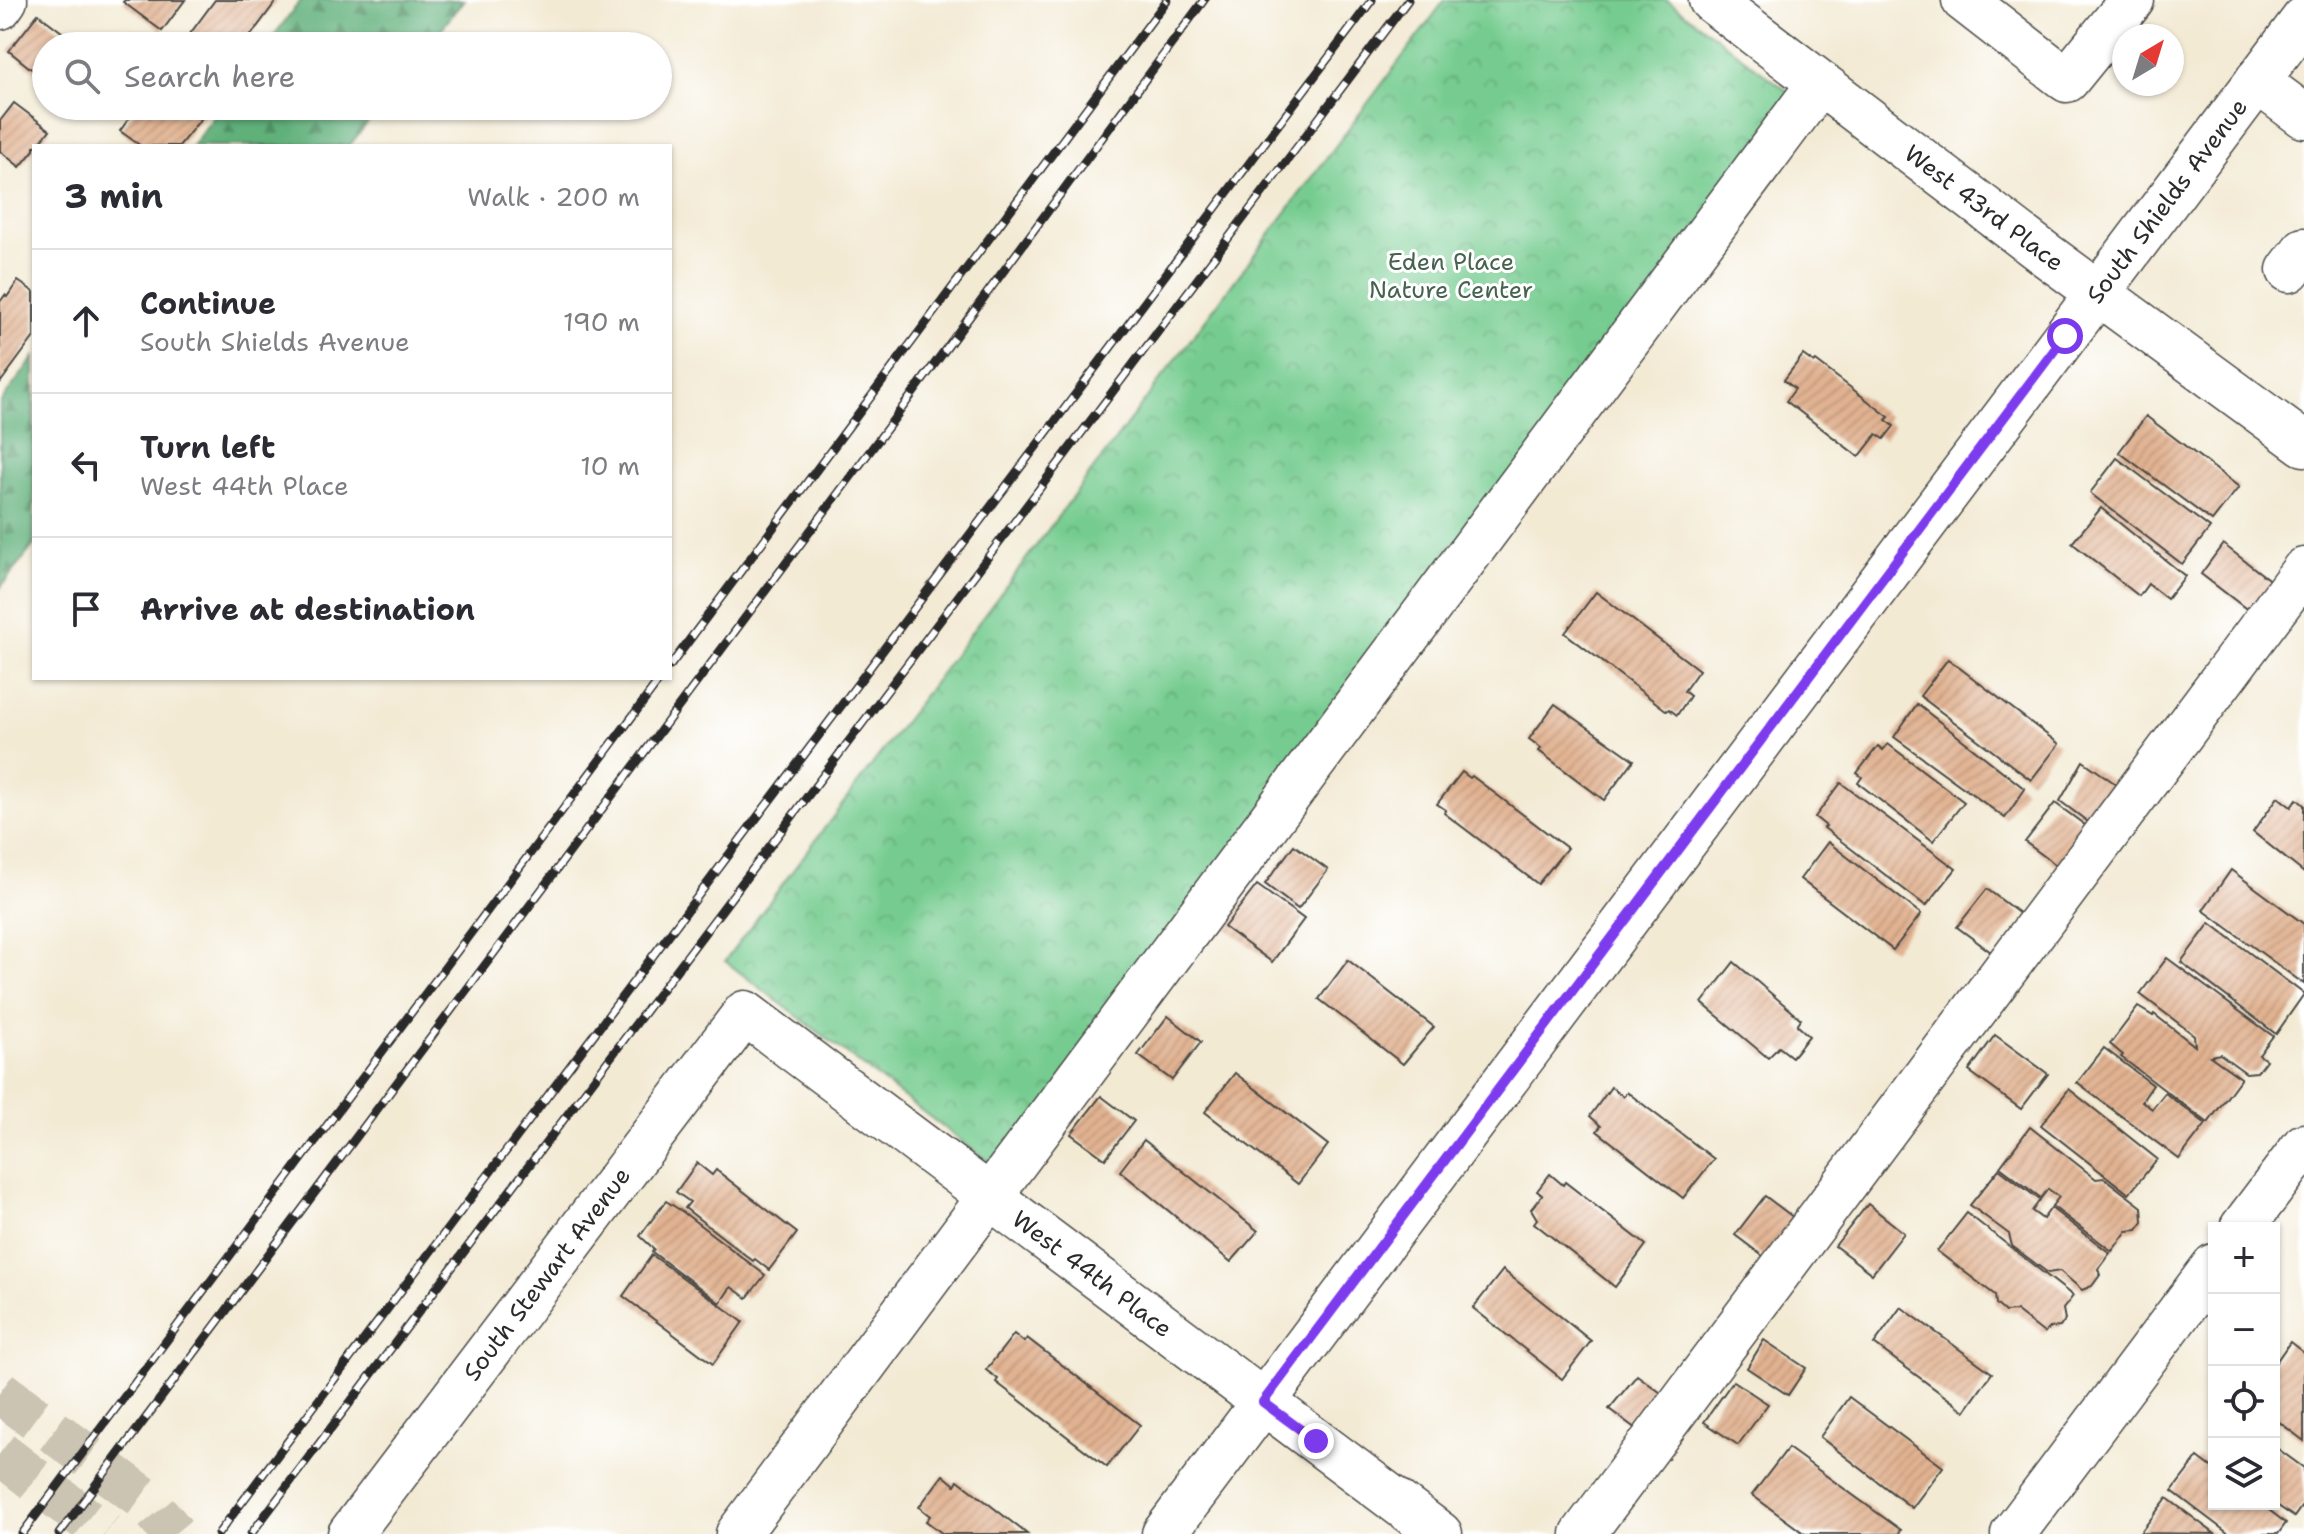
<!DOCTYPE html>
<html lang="en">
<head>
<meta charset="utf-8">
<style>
	body { margin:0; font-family:"Shantell Sans",sans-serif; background:#f7f7f7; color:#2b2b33 }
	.controls { position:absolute; right:24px; bottom:24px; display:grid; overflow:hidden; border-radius:0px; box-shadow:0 2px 6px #0004 }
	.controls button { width:72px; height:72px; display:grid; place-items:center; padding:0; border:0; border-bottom:2px solid #e1e1e2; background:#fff; color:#2b2b33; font:40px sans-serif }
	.compass { position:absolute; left:2112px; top:24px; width:72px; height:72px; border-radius:50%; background:#fff; box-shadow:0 2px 6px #0004; rotate:38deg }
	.stop { position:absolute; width:24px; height:24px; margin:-18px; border:6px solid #7c3aed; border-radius:50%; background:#fff }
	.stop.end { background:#7c3aed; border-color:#fff; box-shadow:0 2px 8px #0008 }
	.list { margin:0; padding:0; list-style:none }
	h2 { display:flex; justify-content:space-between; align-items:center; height:104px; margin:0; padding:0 32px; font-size:34px }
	h2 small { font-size:26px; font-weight:400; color:#7c7c81 }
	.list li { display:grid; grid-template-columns:52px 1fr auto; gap:24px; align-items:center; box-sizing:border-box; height:144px; padding:0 32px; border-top:2px solid #e1e1e2 }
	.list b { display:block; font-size:30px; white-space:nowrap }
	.list p { margin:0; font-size:26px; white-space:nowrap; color:#7c7c81 }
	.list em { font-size:26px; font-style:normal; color:#7c7c81 }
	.icon { flex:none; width:44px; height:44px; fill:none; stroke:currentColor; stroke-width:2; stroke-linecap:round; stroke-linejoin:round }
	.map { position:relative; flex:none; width:2304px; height:1534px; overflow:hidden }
	.search { position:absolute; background:#fff; box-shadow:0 2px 6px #0004; left:32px; top:32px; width:640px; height:88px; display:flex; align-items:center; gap:20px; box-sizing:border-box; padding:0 28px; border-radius:44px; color:#7c7c81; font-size:30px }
	.panel { position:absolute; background:#fff; box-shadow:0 2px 6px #0004; left:32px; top:144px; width:640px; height:536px; border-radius:0px }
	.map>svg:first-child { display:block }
	.forest { fill:url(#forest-firs); stroke:#466e52; stroke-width:2 }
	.park { fill:url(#park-crowns); stroke:#507c5e; stroke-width:2 }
	.building { fill:url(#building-hatch) }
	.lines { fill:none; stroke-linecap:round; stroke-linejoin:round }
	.minor-tunnel { stroke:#cbc4b2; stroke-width:44; stroke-dasharray:44 22; stroke-linecap:butt }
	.minor-casing { stroke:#494844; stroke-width:47 }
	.minor { stroke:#fff; stroke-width:44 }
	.rail-casing { stroke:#2b2b2b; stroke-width:9 }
	.rail { stroke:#fff; stroke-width:6; stroke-dasharray:18; stroke-linecap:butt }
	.route { stroke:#7c3aed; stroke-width:10 }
	.labels { text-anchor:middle; stroke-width:6; stroke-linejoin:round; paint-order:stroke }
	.street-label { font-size:24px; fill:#2b2b2b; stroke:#fff }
	.park-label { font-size:24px; fill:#45634e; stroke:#fff }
</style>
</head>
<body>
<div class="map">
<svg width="2304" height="1534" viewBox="0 0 2304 1534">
	<defs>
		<pattern id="forest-firs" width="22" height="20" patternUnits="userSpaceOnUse" patternTransform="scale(2)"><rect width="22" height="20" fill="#60b07a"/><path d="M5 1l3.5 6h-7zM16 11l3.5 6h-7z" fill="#4f8f64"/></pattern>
		<pattern id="park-crowns" width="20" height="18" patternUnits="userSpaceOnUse" patternTransform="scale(2)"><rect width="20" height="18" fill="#76cc90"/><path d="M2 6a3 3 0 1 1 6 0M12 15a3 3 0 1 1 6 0" fill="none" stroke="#66af7c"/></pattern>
		<pattern id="building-hatch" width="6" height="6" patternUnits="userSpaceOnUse" patternTransform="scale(2)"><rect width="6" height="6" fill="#e1b291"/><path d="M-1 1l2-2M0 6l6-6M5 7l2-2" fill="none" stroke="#c1997d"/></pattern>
	</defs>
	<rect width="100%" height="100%" fill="#fff"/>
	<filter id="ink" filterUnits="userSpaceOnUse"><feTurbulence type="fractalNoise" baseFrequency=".0125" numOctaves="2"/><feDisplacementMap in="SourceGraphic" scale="16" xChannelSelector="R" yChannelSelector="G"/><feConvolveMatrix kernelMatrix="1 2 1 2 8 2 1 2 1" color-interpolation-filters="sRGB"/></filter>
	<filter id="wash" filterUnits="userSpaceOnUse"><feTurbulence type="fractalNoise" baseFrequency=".006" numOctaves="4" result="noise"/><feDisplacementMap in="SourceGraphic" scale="32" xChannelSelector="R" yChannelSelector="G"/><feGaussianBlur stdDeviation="1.8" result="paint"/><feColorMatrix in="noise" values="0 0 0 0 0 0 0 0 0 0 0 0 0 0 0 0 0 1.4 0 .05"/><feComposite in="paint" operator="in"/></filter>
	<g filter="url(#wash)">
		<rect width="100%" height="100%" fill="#f3ead4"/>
		<g class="forest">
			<polygon points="301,0 464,0 428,46 266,46"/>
			<polygon points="222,106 381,106 349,146 192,146"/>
			<polygon points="34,357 34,545 0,588 0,403"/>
		</g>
		<polygon class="park" points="1445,0 1667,0 1798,99 998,1169 725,961"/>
		<g id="blocks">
			<g class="building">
				<polygon points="125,0 185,0 162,31 123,2"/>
				<polygon points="215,0 277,0 243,46 181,46"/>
				<polygon points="38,14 71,39 65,46 46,46 46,69 40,76 9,51"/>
				<polygon points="14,103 50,130 37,146 34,146 34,150 20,167 0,151 0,121"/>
				<polygon points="138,106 192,106 204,115 179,146 141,146 120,131"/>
				<polygon points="18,281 34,292 34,337 0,383 0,302 5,295 7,297"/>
				<polygon points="1803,355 1814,363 1816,361 1889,417 1886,420 1894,426 1884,439 1877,434 1859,457 1786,401 1795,389 1784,380"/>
				<polygon points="2146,416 2239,487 2212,521 2119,452"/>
				<polygon points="2117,458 2210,528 2182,564 2090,493"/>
				<polygon points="2101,508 2185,576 2167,599 2148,584 2139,596 2072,543"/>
				<polygon points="2223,544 2272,582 2249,611 2201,574"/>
				<polygon points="1596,592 1699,670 1684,691 1690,696 1677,715 1669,709 1667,711 1565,633"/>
				<polygon points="1948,659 2059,744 2031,780 1920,696"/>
				<polygon points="1555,704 1634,760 1604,800 1539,751 1541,748 1529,739"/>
				<polygon points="1917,704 2025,789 2005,818 1894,737"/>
				<polygon points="1888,744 1964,802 1933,841 1858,783 1862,777 1857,773 1878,746 1883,750"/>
				<polygon points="2083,761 2123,789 2095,827 2060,801"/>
				<polygon points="1462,772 1470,778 1472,776 1567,848 1538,884 1444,813 1446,810 1437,804"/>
				<polygon points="1841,783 1956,869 1926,906 1824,828 1826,826 1815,817"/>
				<polygon points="2278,797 2291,807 2297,799 2304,805 2304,873 2253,832"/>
				<polygon points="2055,803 2089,828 2059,867 2025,842"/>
				<polygon points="1828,842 1921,914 1893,950 1800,879"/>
				<polygon points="1294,845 1328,870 1298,909 1265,884"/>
				<polygon points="2231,870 2304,924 2304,984 2203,910"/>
				<polygon points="1257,885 1304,919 1272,962 1224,927"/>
				<polygon points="1987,889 2020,914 1991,952 1957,927"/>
				<polygon points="2210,923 2304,994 2276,1034 2181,962"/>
				<polygon points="2167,958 2273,1036 2259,1055 2266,1060 2257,1072 2246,1073 2220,1054 2210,1056 2241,1078 2208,1123 2121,1057 2123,1055 2110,1044 2138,1007 2153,1016 2154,1014 2195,1046 2194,1035 2140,994"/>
				<polygon points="1348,960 1434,1027 1403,1064 1319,999"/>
				<polygon points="1734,962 1801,1019 1797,1025 1809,1036 1792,1057 1779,1047 1768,1058 1702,1003"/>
				<polygon points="1168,1016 1201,1042 1172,1080 1138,1055"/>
				<polygon points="1995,1035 2048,1074 2021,1109 1969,1071"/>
				<polygon points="2104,1048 2153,1085 2142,1101 2152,1109 2165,1093 2206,1124 2179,1159 2077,1083"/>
				<polygon points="1235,1073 1328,1145 1298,1184 1205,1112"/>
				<polygon points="1611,1087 1623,1096 1627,1092 1714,1159 1683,1198 1597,1131 1601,1126 1590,1116"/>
				<polygon points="2069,1089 2157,1159 2129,1194 2041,1125"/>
				<polygon points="1101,1096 1134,1121 1105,1159 1071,1134"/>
				<polygon points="2030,1127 2096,1179 2104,1178 2142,1207 2143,1222 2137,1230 2127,1231 2112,1251 2052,1206 2059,1197 2048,1189 2041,1198 2000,1167"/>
				<polygon points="1144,1140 1258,1231 1231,1262 1120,1171"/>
				<polygon points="697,1163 712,1175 716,1170 797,1233 769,1270 755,1259 753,1261 685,1208 690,1202 676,1192"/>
				<polygon points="1999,1169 2040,1200 2032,1211 2043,1219 2051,1208 2110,1253 2098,1269 2100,1275 2092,1286 2082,1290 2060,1271 2048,1273 2012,1246 2009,1234 1970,1205"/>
				<polygon points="1550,1174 1563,1185 1565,1182 1646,1245 1615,1287 1534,1223 1537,1219 1531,1209 1542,1195 1537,1191"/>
				<polygon points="1765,1196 1798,1221 1768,1260 1735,1235"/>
				<polygon points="666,1201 683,1212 765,1275 747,1298 731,1287 720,1303 652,1252 654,1249 640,1236"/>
				<polygon points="1868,1204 1904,1233 1872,1274 1835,1246"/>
				<polygon points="1967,1213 2073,1296 2063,1309 2065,1320 2060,1327 2049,1328 2044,1333 2016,1311 2005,1312 1996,1304 1995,1295 1937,1251"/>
				<polygon points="652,1255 743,1322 713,1364 623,1296"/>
				<polygon points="1503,1270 1591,1341 1562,1379 1473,1308"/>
				<polygon points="1901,1307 1992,1373 1965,1411 1874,1344"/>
				<polygon points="1014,1334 1024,1342 1027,1338 1140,1425 1107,1467 996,1382 998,1379 986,1370"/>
				<polygon points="1764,1340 1806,1368 1788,1395 1747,1368"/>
				<polygon points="2290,1342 2304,1353 2304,1441 2274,1418 2274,1361 2276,1362"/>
				<polygon points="1637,1375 1669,1399 1643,1434 1609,1409"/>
				<polygon points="1733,1381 1768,1404 1738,1445 1704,1422"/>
				<polygon points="1849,1397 1943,1467 1912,1508 1820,1437"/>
				<polygon points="2274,1446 2304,1468 2304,1503 2294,1517 2274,1503"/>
				<polygon points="1788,1448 1901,1530 1898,1534 1805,1534 1752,1495"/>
				<polygon points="2198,1457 2214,1469 2214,1504 2261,1504 2286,1523 2278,1534 2229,1534 2172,1491"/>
				<polygon points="943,1475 955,1485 958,1480 1027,1534 943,1534 926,1521 930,1516 919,1507"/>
				<polygon points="2167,1498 2215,1534 2140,1533"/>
			</g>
		</g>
	</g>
	<g filter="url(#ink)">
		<use href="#blocks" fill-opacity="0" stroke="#494844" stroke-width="2"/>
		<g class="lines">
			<g class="minor-tunnel">
				<polyline points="0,1392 145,1499 174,1534"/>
				<polyline points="0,1453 105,1534"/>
			</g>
			<defs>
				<g id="minor">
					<polyline points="1711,0 2045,254 2304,444"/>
					<polyline points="1964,0 2067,80 2132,0"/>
					<polyline points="0,7 5,0"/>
					<polyline points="2257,81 2304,116"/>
					<polyline points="2289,270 2304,250"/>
					<polyline points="2242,1228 2304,1146"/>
					<polyline points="350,1534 745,1013 1440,1534"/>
					<polyline points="738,1534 1820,83"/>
					<polyline points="1164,1534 2304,19"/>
					<polyline points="1583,1534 2304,570"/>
					<polyline points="2013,1534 2214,1266"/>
				</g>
			</defs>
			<use href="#minor" class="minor-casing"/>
			<use href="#minor" class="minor"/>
			<defs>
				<g id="rail">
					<polyline points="670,666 1167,0"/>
					<polyline points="22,1534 661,678"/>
					<polyline points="59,1534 891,423 1204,0"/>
					<polyline points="218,1534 1372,0"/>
					<polyline points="251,1534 1408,0"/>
				</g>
			</defs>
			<use href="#rail" class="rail-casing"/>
			<use href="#rail" class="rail"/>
		</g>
	</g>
	<g class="lines" filter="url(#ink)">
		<polyline class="route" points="1316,1441 1263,1402 2065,336"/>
	</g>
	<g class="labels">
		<g class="street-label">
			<text transform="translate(2167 201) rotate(-53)" y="8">South Shields Avenue</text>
			<text transform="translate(1984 208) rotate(37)" y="8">West 43rd Place</text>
			<text transform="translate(547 1274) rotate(-53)" y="8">South Stewart Avenue</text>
			<text transform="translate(1092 1274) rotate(37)" y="8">West 44th Place</text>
		</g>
		<g class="park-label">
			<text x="1451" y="270">Eden Place<tspan x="1451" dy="28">Nature Center</tspan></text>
		</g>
	</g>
</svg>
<div class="controls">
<button>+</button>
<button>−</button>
<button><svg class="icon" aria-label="locate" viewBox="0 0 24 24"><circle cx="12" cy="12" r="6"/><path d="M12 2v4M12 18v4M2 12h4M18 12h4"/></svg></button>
<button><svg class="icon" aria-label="layers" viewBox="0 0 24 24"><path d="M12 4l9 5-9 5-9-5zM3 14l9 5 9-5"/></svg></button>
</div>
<svg class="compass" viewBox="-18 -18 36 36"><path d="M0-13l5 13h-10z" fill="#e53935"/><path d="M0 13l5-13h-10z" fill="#7c7c81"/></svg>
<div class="stop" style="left:2065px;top:336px"></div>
<div class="stop end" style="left:1316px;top:1441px"></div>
<div class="search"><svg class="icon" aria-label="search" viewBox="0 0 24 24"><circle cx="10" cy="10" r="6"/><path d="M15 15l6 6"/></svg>Search here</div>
<section class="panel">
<h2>3 min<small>Walk · 200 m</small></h2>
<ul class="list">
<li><svg class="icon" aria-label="ahead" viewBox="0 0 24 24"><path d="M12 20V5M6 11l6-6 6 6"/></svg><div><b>Continue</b><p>South Shields Avenue</p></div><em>190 m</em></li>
<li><svg class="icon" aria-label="left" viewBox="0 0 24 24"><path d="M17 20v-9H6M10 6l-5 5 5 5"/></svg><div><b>Turn left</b><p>West 44th Place</p></div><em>10 m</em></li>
<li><svg class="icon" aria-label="arrive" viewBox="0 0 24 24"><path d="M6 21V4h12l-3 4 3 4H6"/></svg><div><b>Arrive at destination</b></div></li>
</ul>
</section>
</div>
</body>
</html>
